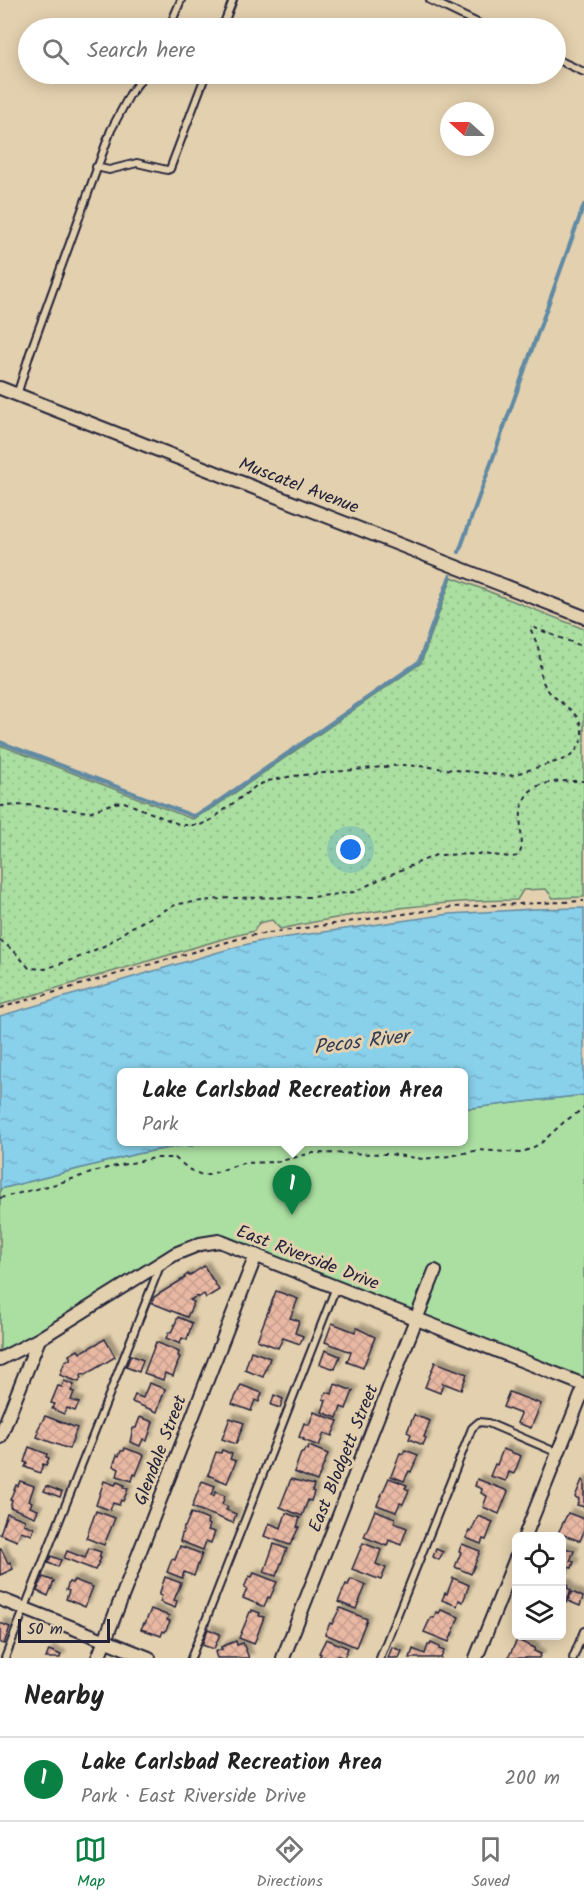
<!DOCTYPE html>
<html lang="en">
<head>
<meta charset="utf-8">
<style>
	body { margin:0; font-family:Kalam,sans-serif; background:#f2f2f2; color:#222 }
	.controls { position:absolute; right:18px; bottom:18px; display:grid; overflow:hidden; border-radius:9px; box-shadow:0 3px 15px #0003 }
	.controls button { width:54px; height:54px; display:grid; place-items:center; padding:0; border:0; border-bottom:2px solid #e0e0e0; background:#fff; color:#222; font:30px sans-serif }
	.compass { position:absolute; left:440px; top:102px; width:54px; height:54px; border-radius:50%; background:#fff; box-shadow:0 3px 15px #0003; rotate:291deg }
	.scale { position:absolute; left:18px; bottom:15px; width:92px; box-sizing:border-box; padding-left:6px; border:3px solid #22223b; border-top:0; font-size:16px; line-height:21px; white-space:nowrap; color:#22223b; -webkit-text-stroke:4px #e3d0ae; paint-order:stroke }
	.you { position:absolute; left:351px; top:850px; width:21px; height:21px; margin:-15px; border:4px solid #fff; border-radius:50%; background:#1a73e8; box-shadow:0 0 0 9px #1a73e833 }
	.badge { display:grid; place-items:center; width:39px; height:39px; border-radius:50%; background:#0b8043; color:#fff; font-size:20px; font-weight:700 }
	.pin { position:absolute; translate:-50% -50px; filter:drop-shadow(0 2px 3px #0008) }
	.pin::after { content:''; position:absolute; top:32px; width:21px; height:18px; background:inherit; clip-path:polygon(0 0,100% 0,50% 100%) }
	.popup { position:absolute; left:117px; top:1068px; width:351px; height:78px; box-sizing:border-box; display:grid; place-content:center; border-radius:9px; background:#fff; filter:drop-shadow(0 2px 4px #0005); font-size:20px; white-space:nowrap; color:#767676 }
	.popup b { font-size:22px; color:#222 }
	.popup::after { content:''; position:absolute; left:50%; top:100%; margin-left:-12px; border:12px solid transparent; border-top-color:#fff }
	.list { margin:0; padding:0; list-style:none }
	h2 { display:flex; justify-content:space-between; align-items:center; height:78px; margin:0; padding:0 24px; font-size:26px }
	h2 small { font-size:20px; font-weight:400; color:#767676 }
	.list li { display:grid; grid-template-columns:39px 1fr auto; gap:18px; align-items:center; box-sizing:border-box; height:84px; padding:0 24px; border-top:2px solid #e0e0e0 }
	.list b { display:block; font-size:22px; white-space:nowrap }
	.list p { margin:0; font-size:20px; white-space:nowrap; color:#767676 }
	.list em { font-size:20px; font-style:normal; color:#767676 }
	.icon { flex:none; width:33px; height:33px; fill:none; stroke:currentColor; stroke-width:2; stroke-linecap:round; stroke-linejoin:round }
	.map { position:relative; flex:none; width:584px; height:1658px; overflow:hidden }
	.search { position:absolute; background:#fff; box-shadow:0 3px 15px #0003; left:18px; right:18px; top:18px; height:66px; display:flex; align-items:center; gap:15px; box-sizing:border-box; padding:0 21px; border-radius:33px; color:#767676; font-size:22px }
	.sheet { height:162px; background:#fff }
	nav { display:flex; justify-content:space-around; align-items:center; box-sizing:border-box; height:84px; border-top:2px solid #e0e0e0; background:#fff; font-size:16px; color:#767676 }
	nav a { display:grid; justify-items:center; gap:3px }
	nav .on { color:#0b8043 }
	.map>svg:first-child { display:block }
	.grass { fill:url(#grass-dots); stroke:#66806e; stroke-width:1.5 }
	.park { fill:#abdfa1; stroke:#66806e; stroke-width:1.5 }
	.water { fill:url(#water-ripples); stroke:#608aa4; stroke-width:1.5 }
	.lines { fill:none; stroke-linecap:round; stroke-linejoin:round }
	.stream { stroke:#608aa4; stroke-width:4 }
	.building { fill:url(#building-cross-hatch); stroke:#22223b; stroke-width:1.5; filter:url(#shadow) }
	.service-casing { stroke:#22223b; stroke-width:10 }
	.minor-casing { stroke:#22223b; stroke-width:16 }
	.path { stroke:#22223b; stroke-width:2; stroke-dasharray:4.5 4.5; stroke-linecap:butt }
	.service { stroke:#e3d0ae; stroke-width:6 }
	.minor { stroke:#e3d0ae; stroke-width:12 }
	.labels { text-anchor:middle; stroke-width:6; stroke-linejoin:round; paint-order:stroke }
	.street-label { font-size:18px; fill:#22223b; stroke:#e3d0ae }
	.water-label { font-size:20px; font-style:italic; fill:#313c55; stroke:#e3d0ae }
</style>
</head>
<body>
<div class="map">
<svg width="584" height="1658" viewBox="0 0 584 1658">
	<defs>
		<pattern id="grass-dots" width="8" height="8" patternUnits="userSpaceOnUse" patternTransform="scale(1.5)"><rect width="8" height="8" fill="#abdfa1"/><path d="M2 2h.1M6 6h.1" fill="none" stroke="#93bf8c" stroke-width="1.8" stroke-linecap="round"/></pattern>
		<pattern id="water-ripples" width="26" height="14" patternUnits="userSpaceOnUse" patternTransform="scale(1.5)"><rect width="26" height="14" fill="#89d0ea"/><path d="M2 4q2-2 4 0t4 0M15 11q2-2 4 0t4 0" fill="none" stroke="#76b2ca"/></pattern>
		<pattern id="building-cross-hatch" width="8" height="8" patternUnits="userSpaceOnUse" patternTransform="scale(1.5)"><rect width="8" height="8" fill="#e8b8a3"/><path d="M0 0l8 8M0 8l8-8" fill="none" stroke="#c79e8d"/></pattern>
		<filter id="shadow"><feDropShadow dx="4.5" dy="-4.5" stdDeviation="1.5" flood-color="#0004"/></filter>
	</defs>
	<rect width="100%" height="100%" fill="#e3d0ae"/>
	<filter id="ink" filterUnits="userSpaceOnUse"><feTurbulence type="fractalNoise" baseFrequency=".0167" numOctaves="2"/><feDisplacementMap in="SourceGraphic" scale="12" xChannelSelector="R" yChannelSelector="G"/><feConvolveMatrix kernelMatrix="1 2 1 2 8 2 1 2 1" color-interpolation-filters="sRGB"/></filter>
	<g filter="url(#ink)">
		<path class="grass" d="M452,577L584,629V897L553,898L546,889L523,890L517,900C441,900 354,913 280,929L272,920L259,923L254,931L226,938L0,1005V745L192,819L213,808L421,663Z"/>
		<polygon class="park" points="584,1095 584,1385 210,1241 0,1359 0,1189 136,1154 185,1145 191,1146 207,1142 463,1142 463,1109"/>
		<polygon class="water" points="584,908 584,1095 463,1109 463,1072 121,1072 121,1142 207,1142 191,1146 185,1145 136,1154 0,1189 0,1016 236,947 261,941 450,914 533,909"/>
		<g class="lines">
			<g class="stream">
				<polyline points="459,552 584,205"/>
				<polyline points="0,742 193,816 209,808 419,662 450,576"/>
			</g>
		</g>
		<g class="building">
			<polygon points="204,1266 219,1290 206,1298 204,1294 198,1298 197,1296 190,1300 194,1302 187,1317 152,1303 154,1297 185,1278 184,1277 188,1274 189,1276"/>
			<polygon points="276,1291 298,1299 290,1318 299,1321 295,1333 303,1336 300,1344 283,1338 278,1348 257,1340"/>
			<polygon points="178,1317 192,1323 187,1340 182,1338 180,1344 166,1338 169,1332 171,1333"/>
			<polygon points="332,1323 355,1332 357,1328 375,1337 363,1368 347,1362 351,1352 325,1342"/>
			<polygon points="105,1339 115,1357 85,1375 82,1374 79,1382 60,1375 65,1361 71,1359 69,1355 78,1350 80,1353"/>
			<polygon points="156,1342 179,1352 178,1356 180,1357 173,1376 165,1373 163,1380 144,1373"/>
			<polygon points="325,1350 340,1356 335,1369 320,1364"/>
			<polygon points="251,1351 270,1358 263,1377 245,1370"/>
			<polygon points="131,1355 143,1360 139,1372 126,1367"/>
			<polygon points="435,1362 467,1374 461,1390 443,1383 440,1393 425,1387"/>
			<polygon points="64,1381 74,1385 71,1391 74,1392 71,1400 79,1403 75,1411 67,1408 64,1414 52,1409 55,1404 51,1403 58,1386 62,1387"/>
			<polygon points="149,1383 165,1389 157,1412 132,1402 135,1395 143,1398"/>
			<polygon points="335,1384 353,1391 346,1409 341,1407 337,1418 322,1412 326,1400 323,1399 326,1392 332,1394"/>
			<polygon points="241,1385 262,1393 259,1402 255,1400 251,1411 232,1404"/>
			<polygon points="509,1392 541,1404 531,1428 517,1423 521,1414 503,1407"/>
			<polygon points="274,1395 283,1399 280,1408 271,1405"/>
			<polygon points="314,1412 338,1421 332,1436 324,1433 319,1446 303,1440 304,1439 299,1437 304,1423 309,1425"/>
			<polygon points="414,1415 430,1421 424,1437 426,1438 423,1445 409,1439 411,1434 407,1432"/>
			<polygon points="45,1416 77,1428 69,1449 37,1437 39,1432 37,1431"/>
			<polygon points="140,1417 153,1422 147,1441 143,1439 140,1446 130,1442 133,1428 136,1428"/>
			<polygon points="230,1418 244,1423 236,1444 222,1439"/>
			<polygon points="309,1446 328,1454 317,1481 294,1472 301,1453 303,1453 305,1449 308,1450"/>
			<polygon points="29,1447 47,1454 46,1457 49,1458 46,1465 43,1464 40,1473 25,1467 27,1463 24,1462"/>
			<polygon points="125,1448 144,1455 136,1475 134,1474 132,1481 117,1476 119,1469 113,1466 117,1455 119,1456 121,1451 124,1451"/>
			<polygon points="503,1449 521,1456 514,1474 509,1472 506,1481 490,1476 495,1464 497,1465"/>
			<polygon points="222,1450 232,1454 230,1459 236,1461 227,1483 208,1475 216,1452 221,1453"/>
			<polygon points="405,1450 418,1455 411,1472 409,1471 404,1481 391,1476 400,1453 403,1454"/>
			<polygon points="389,1478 407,1485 405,1488 409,1490 403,1504 400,1503 396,1512 377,1505"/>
			<polygon points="291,1479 314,1485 312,1491 314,1492 311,1501 308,1500 302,1516 280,1507"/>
			<polygon points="477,1479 508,1491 499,1514 483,1507 487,1496 481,1493 482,1489 475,1486"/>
			<polygon points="582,1480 584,1481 584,1507 577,1505 579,1499 575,1497"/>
			<polygon points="20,1481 34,1486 29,1501 32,1502 30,1507 38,1510 35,1517 10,1507 12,1500 10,1500 16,1485 18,1486"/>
			<polygon points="104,1481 115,1485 117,1482 124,1485 123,1488 128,1489 123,1501 121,1500 119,1505 113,1503 110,1510 96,1505"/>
			<polygon points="202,1481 215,1486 211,1495 214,1496 215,1492 225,1496 222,1504 228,1507 226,1510 236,1514 233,1523 192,1507"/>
			<polygon points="46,1486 62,1492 60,1497 44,1491"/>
			<polygon points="375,1510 395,1518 394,1523 407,1528 401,1545 389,1540 387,1546 364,1537"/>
			<polygon points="96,1511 115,1518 104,1545 86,1538"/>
			<polygon points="7,1513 25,1520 24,1524 34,1528 32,1535 21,1531 17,1541 0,1534"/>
			<polygon points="191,1513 208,1520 207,1524 210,1525 208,1530 215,1532 211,1543 206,1541 203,1550 180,1541 184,1527 185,1527"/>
			<polygon points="286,1513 300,1518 297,1527 299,1527 290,1545 264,1536 269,1523 281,1528"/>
			<polygon points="568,1513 584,1519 584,1531 580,1541 558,1533"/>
			<polygon points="478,1516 493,1522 486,1540 483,1539 481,1544 466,1538 469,1531 471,1532"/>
			<polygon points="363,1543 381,1550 376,1564 386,1568 381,1580 352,1569"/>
			<polygon points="274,1544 287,1549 276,1576 264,1572"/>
			<polygon points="462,1544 480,1551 471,1574 455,1567 461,1552 459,1551"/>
			<polygon points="180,1546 202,1554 194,1576 184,1572 182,1578 167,1572 172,1559 175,1560"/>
			<polygon points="562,1547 574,1551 570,1561 574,1562 572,1568 568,1567 564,1577 562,1575"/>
			<polygon points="0,1548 1,1548 8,1563 10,1562 13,1569 0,1575"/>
			<polygon points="89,1548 101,1552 99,1557 101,1558 95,1570 64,1558 67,1551 85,1558"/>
			<polygon points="436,1549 443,1552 439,1560 433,1557"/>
			<polygon points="51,1556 61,1560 58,1567 48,1563"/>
			<polygon points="254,1573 277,1582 270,1598 268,1597 264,1607 243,1598 247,1589 244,1588 249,1576 252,1577"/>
			<polygon points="43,1577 54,1581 48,1596 37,1591"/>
			<polygon points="165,1577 181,1583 174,1600 177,1601 175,1608 160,1602 162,1596 159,1595"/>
			<polygon points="453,1578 469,1585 463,1602 459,1600 457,1606 442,1600 445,1593 447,1594"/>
			<polygon points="351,1579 366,1585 356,1609 338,1602 346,1584 348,1585"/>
			<polygon points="74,1580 93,1587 85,1607 66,1599 69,1591 66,1590 69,1582 72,1583"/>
			<polygon points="562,1583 568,1585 567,1588 571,1590 566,1603 564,1602 563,1604"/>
			<polygon points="572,1592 583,1597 580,1606 568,1601"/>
			<polygon points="340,1608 367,1619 356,1647 325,1634 330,1623 332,1624"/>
			<polygon points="151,1609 169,1616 167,1620 170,1621 165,1632 163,1631 161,1636 141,1629 144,1623 145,1624"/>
			<polygon points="252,1610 260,1613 259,1616 264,1617 254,1644 239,1638 250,1612 252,1612"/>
			<polygon points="441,1610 459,1617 449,1642 424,1632 431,1617 434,1618 436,1612 439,1613"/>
			<polygon points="0,1623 10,1627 4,1644 0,1643"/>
			<polygon points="208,1629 220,1634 214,1649 202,1645"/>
			<polygon points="326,1639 348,1648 344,1658 337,1655 336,1658 319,1657 321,1654 319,1653"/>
			<polygon points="517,1640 535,1648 534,1651 541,1654 539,1658 508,1658"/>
			<polygon points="236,1641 237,1645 243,1643 249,1658 217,1658 215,1652 222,1649 221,1647"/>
			<polygon points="431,1643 440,1647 439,1649 444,1651 441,1658 410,1658 413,1649 425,1654 428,1645 430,1645"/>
			<polygon points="392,1647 402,1651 399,1658 388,1658"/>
			<polygon points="49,1650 61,1655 60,1658 46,1658"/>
		</g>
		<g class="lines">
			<defs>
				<g id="service">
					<polyline points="430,0 488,28"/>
					<polyline points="169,28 181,0"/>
					<polyline points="222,28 233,0"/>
					<polyline points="556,59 584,72"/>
					<polyline points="96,167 109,170 137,163 167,170 170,169 206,74"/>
					<polyline points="17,395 30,353 111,130 130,94 145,74"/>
					<polyline points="5,1658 160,1266"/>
					<polyline points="191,1658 336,1287"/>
					<polyline points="380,1658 472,1428 479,1422 488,1423 558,1453"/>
					<polyline points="573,1658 584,1631"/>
				</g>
				<g id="minor">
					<polyline points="0,388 584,617"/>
					<polyline points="0,1359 39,1339 175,1254 200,1244 219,1241 584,1385"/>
					<polyline points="0,1437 39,1339"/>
					<polyline points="525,1536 584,1388"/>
					<polyline points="0,1599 149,1658"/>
					<polyline points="98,1658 256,1255"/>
					<polyline points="283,1658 435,1271"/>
					<polyline points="476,1658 516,1558"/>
				</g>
			</defs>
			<use href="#service" class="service-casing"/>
			<use href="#minor" class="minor-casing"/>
			<g class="path">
				<path d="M0,806L26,805L89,812L114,803L124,802L181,825H200L211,820L256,786L268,781L293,776L403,765L430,767L509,776L568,758C576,752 582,744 582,734C583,709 554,704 544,684C539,675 541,662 539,652C538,645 534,637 531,630L532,627L584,647"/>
				<path d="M0,940L15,952L29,968L45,969L77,958L106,945L130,928L177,904L229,898L312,897L355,892L380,879L436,855L480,854L512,857L518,856C524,848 521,839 521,829C517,780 546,781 584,781"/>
				<polyline points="0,1008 248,936 453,907 584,901"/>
				<polyline points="0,1198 56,1184 107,1168 155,1158 175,1158 190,1170 202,1175 208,1175 243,1163 277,1162 312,1153 390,1154 423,1159 450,1156 479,1150 521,1153 540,1144 564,1122 584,1108"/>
			</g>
			<use href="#service" class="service"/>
			<use href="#minor" class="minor"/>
		</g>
	</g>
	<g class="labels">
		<g class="street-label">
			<text transform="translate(299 485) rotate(21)" y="6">Muscatel Avenue</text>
			<text transform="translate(308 1257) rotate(21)" y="6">East Riverside Drive</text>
			<text transform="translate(160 1450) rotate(-69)" y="6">Glendale Street</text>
			<text transform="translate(343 1458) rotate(-68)" y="6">East Blodgett Street</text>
		</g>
		<g class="water-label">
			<text transform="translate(361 1041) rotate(-7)" y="7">Pecos River</text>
		</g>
	</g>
</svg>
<div class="controls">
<button><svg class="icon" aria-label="locate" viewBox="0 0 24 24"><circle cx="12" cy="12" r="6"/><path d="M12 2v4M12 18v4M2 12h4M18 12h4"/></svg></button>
<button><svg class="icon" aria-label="layers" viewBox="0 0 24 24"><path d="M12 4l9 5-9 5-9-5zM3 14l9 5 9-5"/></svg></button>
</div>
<svg class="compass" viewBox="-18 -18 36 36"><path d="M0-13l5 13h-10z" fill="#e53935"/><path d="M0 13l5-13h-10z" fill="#767676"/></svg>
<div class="scale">50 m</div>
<div class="you"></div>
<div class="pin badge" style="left:292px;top:1215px">1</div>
<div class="popup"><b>Lake Carlsbad Recreation Area</b>Park</div>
<div class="search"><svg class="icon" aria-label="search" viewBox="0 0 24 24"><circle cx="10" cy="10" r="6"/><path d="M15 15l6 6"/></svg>Search here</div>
</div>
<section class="sheet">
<h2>Nearby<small></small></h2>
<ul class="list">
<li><span class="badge">1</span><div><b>Lake Carlsbad Recreation Area</b><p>Park · East Riverside Drive</p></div><em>200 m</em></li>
</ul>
</section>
<nav>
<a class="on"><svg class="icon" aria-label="map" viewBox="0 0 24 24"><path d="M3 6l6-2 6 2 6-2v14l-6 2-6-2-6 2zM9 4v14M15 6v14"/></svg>Map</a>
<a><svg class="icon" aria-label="directions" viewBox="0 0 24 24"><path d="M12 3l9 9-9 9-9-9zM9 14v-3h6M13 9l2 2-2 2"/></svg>Directions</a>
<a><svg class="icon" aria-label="saved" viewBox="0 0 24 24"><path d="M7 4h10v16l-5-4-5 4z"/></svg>Saved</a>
</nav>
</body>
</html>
